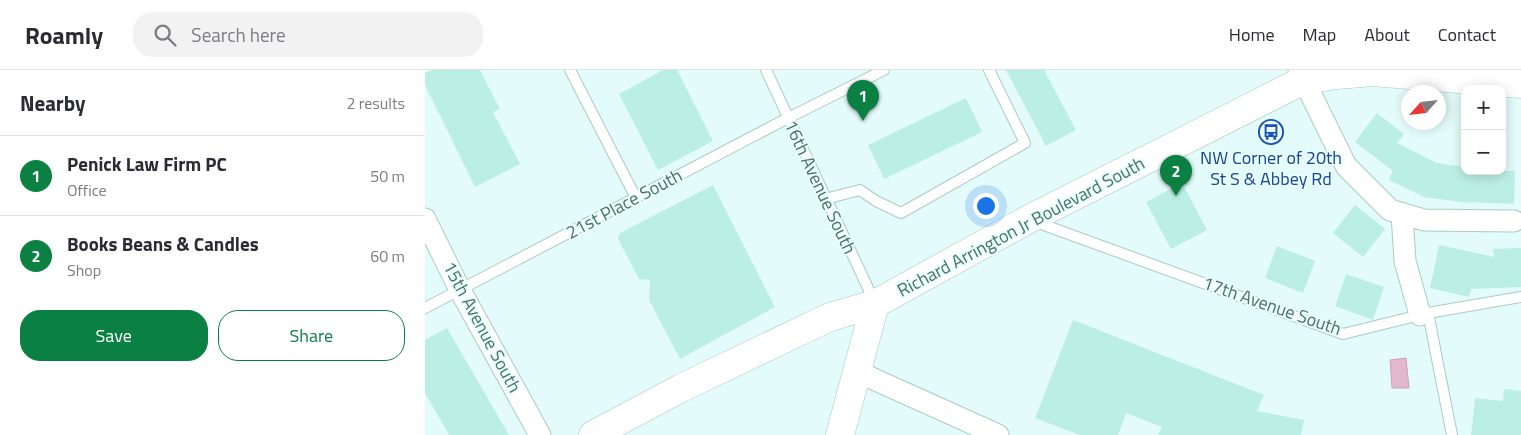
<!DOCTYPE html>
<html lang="en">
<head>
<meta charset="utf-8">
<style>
	body { margin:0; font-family:"Titillium Web",sans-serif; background:#f2f2f3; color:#2b2b33 }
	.controls { position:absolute; right:15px; top:15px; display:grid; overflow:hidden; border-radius:10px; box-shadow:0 2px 12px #0003 }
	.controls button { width:45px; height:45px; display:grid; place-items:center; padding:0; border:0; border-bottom:1px solid #e1e1e2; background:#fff; color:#2b2b33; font:25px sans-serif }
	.compass { position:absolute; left:976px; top:15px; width:45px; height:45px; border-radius:50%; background:#fff; box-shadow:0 2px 12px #0003; rotate:243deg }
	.you { position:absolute; left:560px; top:135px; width:18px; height:18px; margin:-12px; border:4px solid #fff; border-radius:50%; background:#1a73e8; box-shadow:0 0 0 8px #1a73e833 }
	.badge { display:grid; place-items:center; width:32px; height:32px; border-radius:50%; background:#0b8043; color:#fff; font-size:16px; font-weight:700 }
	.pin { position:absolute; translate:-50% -41px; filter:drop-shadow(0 1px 2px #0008) }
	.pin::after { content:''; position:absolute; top:26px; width:18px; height:15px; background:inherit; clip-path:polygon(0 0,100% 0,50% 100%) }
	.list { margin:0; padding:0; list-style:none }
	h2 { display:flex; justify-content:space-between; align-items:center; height:65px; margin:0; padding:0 20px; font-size:21px }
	h2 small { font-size:16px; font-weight:400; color:#7c7c81 }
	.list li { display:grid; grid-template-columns:32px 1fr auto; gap:15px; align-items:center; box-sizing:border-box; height:80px; padding:0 20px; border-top:1px solid #e1e1e2 }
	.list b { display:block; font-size:19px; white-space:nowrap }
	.list p { margin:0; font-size:16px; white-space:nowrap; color:#7c7c81 }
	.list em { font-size:16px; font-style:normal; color:#7c7c81 }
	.actions { display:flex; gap:10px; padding:15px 20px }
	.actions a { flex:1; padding:11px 0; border:1px solid #0b8043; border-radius:20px; text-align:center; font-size:18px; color:#0b8043 }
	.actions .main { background:#0b8043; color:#fff }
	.icon { flex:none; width:28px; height:28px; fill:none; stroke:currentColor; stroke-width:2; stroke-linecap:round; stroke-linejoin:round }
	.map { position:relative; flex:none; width:1096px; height:365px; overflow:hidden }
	header { display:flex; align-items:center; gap:30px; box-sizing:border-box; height:70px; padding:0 25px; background:#fff; border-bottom:1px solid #e1e1e2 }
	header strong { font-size:24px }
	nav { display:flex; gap:28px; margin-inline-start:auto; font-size:18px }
	.search { width:350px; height:45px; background:#f2f2f3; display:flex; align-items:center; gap:12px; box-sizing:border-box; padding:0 18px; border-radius:20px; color:#7c7c81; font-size:19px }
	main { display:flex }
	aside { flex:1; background:#fff }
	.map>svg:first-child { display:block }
	.water { fill:#e3b8cd; stroke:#d49fb8 }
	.building { fill:#bcefe3 }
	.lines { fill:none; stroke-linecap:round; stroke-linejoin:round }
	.lane-casing { stroke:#aacbc5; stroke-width:12 }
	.street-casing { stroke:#aacbc5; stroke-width:23 }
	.secondary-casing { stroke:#a5cbc4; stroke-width:29 }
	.lane { stroke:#fff; stroke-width:10 }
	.street { stroke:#fff; stroke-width:21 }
	.secondary { stroke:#fff; stroke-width:28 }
	.labels { text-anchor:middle; stroke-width:4; stroke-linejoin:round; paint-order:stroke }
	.transit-label { font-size:18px; fill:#164399; stroke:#e8fefd }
	.street-label { font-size:18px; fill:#4a7166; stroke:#e8fefd }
</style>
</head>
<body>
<header>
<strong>Roamly</strong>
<div class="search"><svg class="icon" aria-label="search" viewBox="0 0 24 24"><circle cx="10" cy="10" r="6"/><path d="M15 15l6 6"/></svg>Search here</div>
<nav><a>Home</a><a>Map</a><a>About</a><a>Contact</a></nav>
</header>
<main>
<aside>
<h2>Nearby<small>2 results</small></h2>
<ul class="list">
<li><span class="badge">1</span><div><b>Penick Law Firm PC</b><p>Office</p></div><em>50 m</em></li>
<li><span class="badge">2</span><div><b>Books Beans &amp; Candles</b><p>Shop</p></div><em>60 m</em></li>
</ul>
<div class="actions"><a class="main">Save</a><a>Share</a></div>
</aside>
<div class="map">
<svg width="1096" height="365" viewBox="0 0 1096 365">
	<rect width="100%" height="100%" fill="#e3fbfa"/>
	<polygon class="water" points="981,288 984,318 967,318 965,290"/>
	<g class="building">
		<polygon points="7,0 55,0 75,39 68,42 95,94 50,117 0,15 0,3"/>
		<polygon points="238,0 252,0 288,71 233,100 194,24"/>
		<polygon points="581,0 619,0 651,60 621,76"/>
		<polygon points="541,28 557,62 459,109 443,75"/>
		<polygon points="952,43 979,64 972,73 1012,93 1040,97 1040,101 1090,101 1089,134 1044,132 1044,133 999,127 964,110 968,101 930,72"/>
		<polygon points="757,113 782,160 746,179 721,132"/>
		<polygon points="288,115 350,237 255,289 224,230 225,210 214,209 193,169 195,163"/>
		<polygon points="930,135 960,159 938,187 908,163"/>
		<polygon points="1014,175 1069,187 1068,179 1096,178 1096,217 1046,219 1044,227 1005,218"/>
		<polygon points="852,176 890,191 878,223 840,208"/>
		<polygon points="921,204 959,217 948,250 910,236"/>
		<polygon points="648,250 839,325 832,341 879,350 876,365 733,365 737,357 701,343 693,365 655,365 610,348"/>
		<polygon points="22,258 84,365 24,365 0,323 0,270"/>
		<polygon points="1079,319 1096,321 1096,365 1046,365 1050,328 1078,331"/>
	</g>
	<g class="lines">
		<defs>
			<g id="lane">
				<polyline points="145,0 211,128"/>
				<polyline points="341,0 450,233"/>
				<polyline points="400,129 435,120 451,131 476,143 600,73 564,0"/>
				<polyline points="608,151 918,264 1003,243 1096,227"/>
				<polyline points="0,238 363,48 459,0"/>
				<polyline points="1003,243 1027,365"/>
			</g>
			<g id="street">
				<polyline points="874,0 921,96 965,140 999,150 1089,151"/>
				<polyline points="977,144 980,191 995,245"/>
				<polyline points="0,149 35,220 115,365"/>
				<polyline points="433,302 573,365"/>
			</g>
			<g id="secondary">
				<polyline points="168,365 256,318 405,247 450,234 604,149 879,10 912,5 948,2 1096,14"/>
				<polyline points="415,365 450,234"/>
			</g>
		</defs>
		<use href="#lane" class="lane-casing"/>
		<use href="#street" class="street-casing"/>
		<use href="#secondary" class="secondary-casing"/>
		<use href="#lane" class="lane"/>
		<use href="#street" class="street"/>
		<use href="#secondary" class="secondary"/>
	</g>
	<defs>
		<symbol id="bus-ring" viewBox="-11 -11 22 22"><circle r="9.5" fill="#e8fefd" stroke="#1a4fb4" stroke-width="1.5"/><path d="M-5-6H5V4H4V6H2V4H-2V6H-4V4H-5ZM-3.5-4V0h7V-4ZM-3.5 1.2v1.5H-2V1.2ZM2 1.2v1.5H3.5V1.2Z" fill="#1a4fb4"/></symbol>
	</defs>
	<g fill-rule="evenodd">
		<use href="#bus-ring" x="832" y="48" width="28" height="28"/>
	</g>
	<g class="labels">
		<g class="transit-label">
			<text x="846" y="94">NW Corner of 20th<tspan x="846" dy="21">St S &amp; Abbey Rd</tspan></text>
		</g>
		<g class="street-label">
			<text transform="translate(395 117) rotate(65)" y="6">16th Avenue South</text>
			<text transform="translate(199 134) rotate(-28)" y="6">21st Place South</text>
			<text transform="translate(596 157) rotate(-28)" y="6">Richard Arrington Jr Boulevard South</text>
			<text transform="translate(847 236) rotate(19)" y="6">17th Avenue South</text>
			<text transform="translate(57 257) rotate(62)" y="6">15th Avenue South</text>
		</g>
	</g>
</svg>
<div class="controls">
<button>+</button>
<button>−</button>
</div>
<svg class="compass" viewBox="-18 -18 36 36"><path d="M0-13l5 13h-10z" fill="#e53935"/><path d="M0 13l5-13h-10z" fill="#7c7c81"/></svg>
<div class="you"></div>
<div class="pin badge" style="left:438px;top:51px">1</div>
<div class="pin badge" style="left:751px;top:126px">2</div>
</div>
</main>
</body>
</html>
